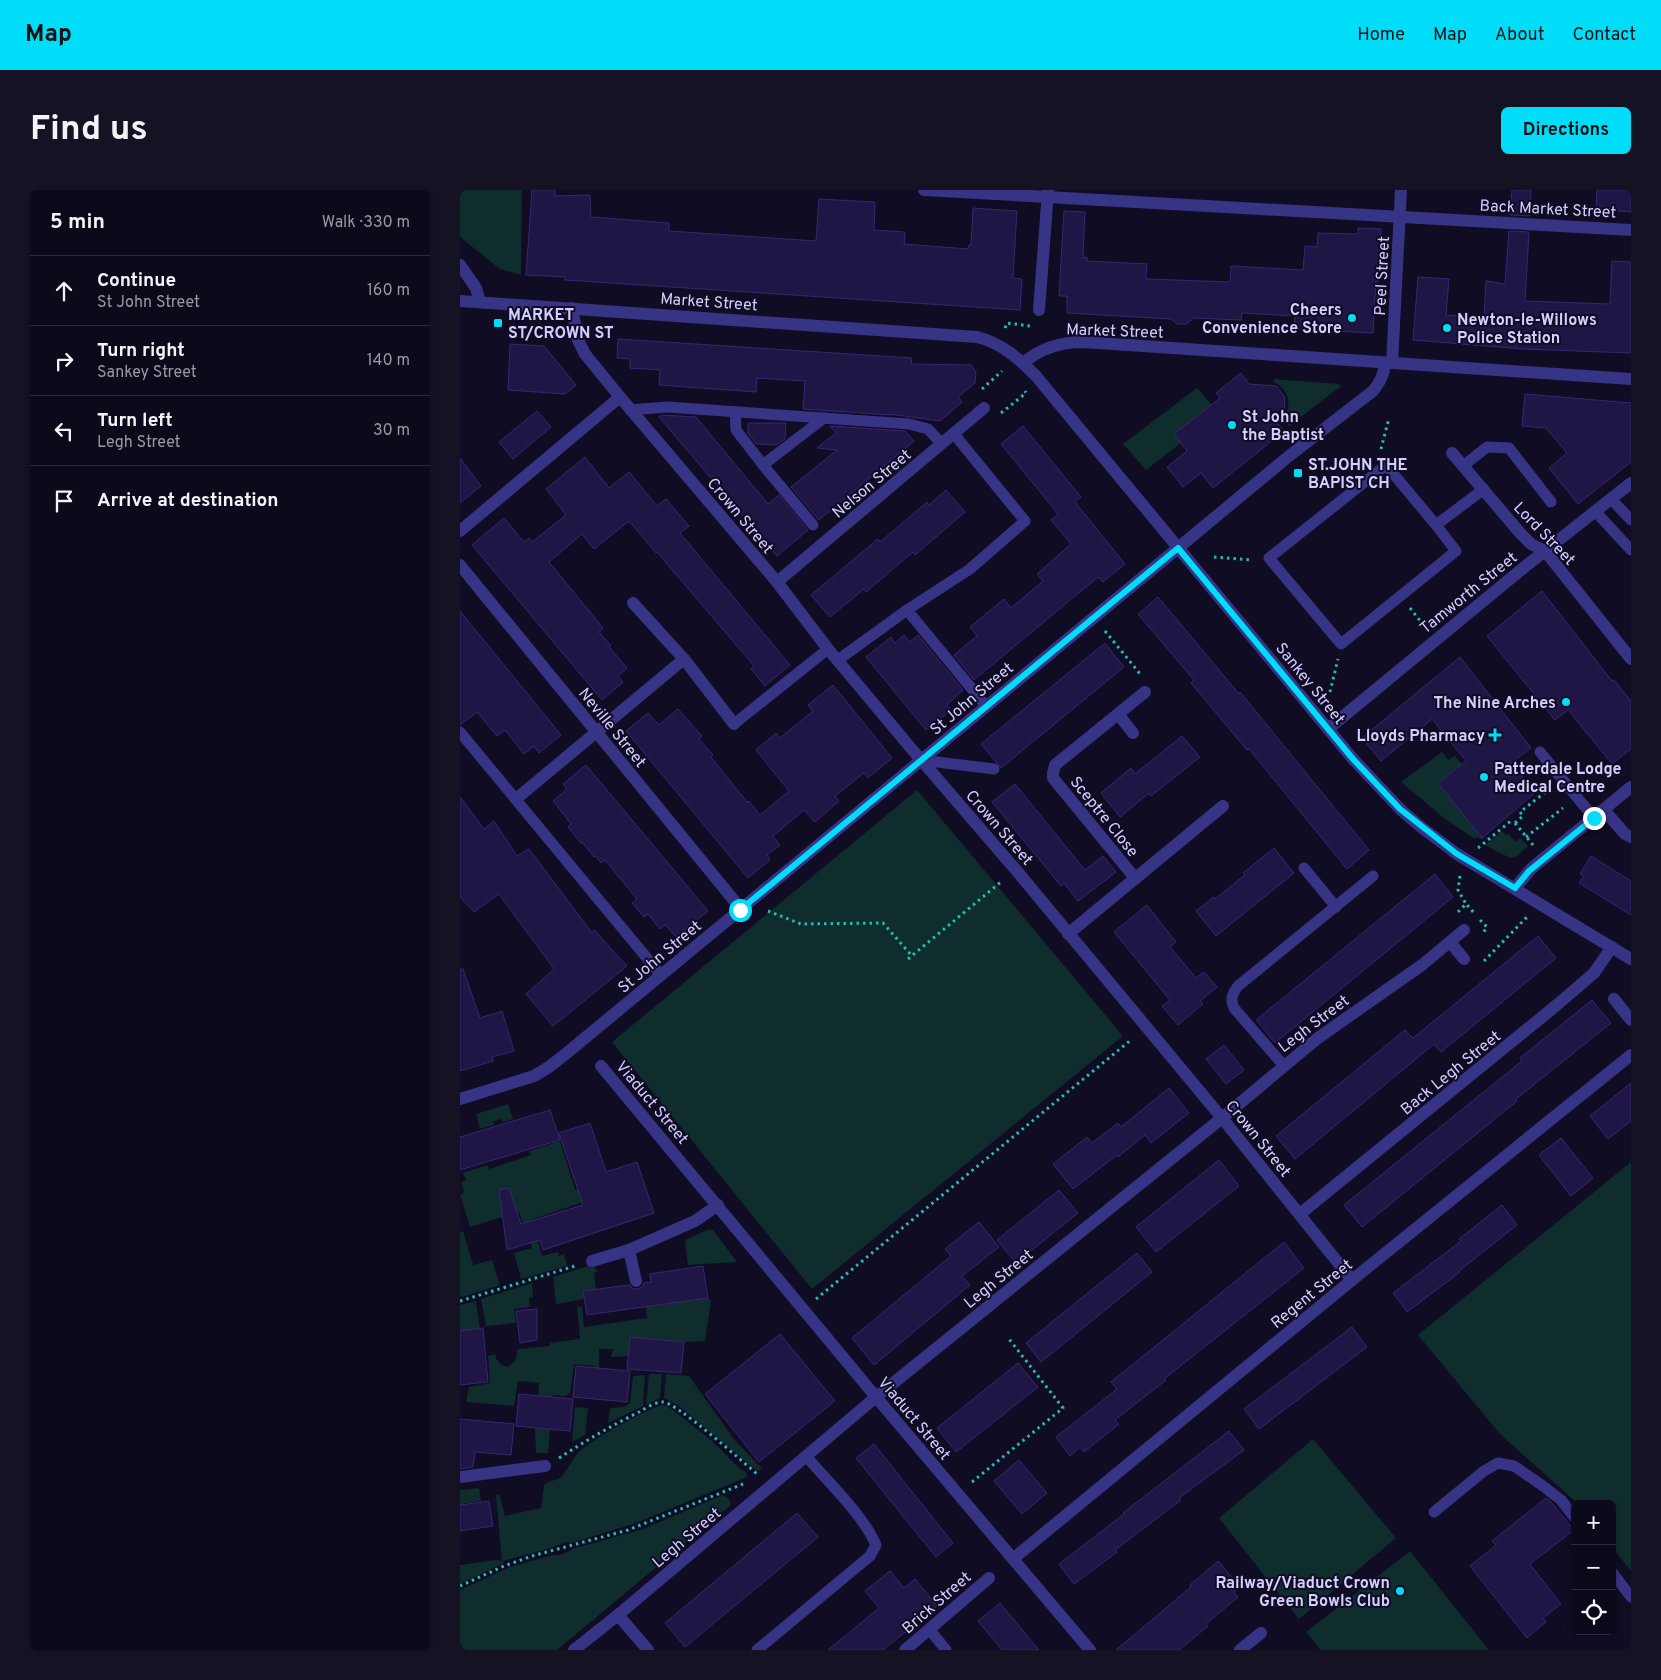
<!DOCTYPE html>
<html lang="en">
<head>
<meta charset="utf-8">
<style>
	body { margin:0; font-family:Overpass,sans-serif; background:#151223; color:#f1f3f6 }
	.controls { position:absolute; right:15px; bottom:15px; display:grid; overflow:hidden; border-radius:8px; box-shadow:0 1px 4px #0004 }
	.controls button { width:45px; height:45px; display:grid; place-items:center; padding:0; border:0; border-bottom:1px solid #2c2a39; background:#0c091a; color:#f1f3f6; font:25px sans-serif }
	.stop { position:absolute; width:15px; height:15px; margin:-11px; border:4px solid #00ddf9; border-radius:50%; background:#fff }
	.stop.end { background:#00ddf9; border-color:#fff; box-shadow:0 1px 5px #0008 }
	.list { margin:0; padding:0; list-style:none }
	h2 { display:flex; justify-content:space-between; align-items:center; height:65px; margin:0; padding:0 20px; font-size:21px }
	h2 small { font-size:16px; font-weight:400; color:#9a9aa2 }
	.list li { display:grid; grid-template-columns:32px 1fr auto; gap:15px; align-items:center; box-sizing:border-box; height:70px; padding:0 20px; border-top:1px solid #2c2a39 }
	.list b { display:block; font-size:19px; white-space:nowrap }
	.list p { margin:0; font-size:16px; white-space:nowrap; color:#9a9aa2 }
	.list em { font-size:16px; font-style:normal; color:#9a9aa2 }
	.icon { flex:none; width:28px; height:28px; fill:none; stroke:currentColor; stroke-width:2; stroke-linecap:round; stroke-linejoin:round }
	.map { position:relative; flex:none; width:1171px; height:1460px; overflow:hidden; border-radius:8px }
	header { display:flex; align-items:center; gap:30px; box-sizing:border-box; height:70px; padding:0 25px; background:#00ddf9; color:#111 }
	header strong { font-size:24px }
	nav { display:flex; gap:28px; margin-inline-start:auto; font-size:18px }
	.intro { display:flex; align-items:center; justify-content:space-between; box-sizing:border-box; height:120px; padding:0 30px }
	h1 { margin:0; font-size:35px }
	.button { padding:12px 22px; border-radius:8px; background:#00ddf9; color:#111; font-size:18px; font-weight:700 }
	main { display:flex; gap:30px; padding:0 30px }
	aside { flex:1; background:#0c091a; border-radius:8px; box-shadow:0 1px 4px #0004 }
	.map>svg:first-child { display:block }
	.green { fill:#0e2d2c }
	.building { fill:#201645; stroke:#372773 }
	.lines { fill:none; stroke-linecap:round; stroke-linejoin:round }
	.path { stroke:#25bcb5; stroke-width:3; stroke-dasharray:2.5 4; stroke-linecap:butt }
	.service { stroke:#373385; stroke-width:11 }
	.minor { stroke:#373385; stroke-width:12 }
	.tertiary { stroke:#373385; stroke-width:12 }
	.route { stroke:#00ddf9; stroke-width:6 }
	.poi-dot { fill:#00ddf9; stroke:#100c23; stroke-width:2 }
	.labels { text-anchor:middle; stroke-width:4; stroke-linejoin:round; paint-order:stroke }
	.street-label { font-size:16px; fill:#d4ceff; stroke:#100c23 }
	.poi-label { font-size:16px; font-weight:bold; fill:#d4ceff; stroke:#100c23; text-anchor:start }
</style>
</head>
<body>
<header>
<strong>Map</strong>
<nav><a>Home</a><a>Map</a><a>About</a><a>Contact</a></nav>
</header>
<div class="intro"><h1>Find us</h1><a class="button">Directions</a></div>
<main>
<aside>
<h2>5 min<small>Walk · 330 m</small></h2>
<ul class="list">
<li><svg class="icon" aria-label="ahead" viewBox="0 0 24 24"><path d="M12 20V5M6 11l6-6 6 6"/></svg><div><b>Continue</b><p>St John Street</p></div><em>160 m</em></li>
<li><svg class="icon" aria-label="right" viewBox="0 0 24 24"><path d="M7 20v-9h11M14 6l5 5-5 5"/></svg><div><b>Turn right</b><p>Sankey Street</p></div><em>140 m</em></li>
<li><svg class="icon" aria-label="left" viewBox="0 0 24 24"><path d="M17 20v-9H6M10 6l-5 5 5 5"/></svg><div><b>Turn left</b><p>Legh Street</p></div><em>30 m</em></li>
<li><svg class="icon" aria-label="arrive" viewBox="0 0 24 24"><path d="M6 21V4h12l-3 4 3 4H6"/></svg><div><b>Arrive at destination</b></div></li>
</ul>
</aside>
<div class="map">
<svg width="1171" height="1460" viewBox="0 0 1171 1460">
	<rect width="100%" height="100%" fill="#100c23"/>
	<g class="green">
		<polygon points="0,0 62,0 61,85 40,79 0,47"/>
		<path d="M815,189L878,194L881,196L829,236L823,229C833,216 829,198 813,192Z"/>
		<polygon points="737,198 752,215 714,244 721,253 686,280 663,254"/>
		<polygon points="982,562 988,570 995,566 1002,574 978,593 1024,650 1017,647 1015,649 984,628 941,592"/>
		<polygon points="457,600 663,846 352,1099 152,852"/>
		<polygon points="1042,641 1046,645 1049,644 1055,652 1060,648 1068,656 1057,666 1050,668 1025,655"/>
		<polygon points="48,914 53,929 43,932 42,929 33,931 34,935 20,939 16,924"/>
		<polygon points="100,951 115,1000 135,994 129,1010 70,1030 72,1036 65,1038 59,1022 10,1037 0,1005 4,1002 1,992 6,990 3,983 27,975 29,979 71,965 69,961"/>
		<polygon points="1171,972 1171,1381 1152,1357 1152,1314 1118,1314 1040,1244 958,1145"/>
		<polygon points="247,1040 253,1040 277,1072 228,1075 225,1050"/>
		<polygon points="3,1041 13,1075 32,1070 40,1095 2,1107 0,1106 0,1042"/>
		<polygon points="76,1046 82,1066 98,1062 99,1066 104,1064 107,1076 61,1089 54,1063 72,1058 69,1048"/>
		<polygon points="131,1075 133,1076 138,1082 134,1082 136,1099 123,1101 124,1109 96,1114 93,1087"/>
		<polygon points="72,1093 73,1107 69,1108 70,1117 54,1119 56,1133 26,1136 21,1109"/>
		<path d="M183,1095L248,1108L251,1111L245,1151L224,1152L170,1147L168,1166L151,1167L153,1159H139V1184H135V1176L114,1174L110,1204L108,1203L107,1206L93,1205L91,1211L78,1210L79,1193L58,1191L54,1216L6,1212L9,1197L30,1193L28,1166L35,1164C37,1172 40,1175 48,1177C56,1171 57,1168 57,1159L90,1156V1153L120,1149L117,1117L122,1116L124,1137L187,1128Z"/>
		<polygon points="16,1111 20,1139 0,1141 0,1115"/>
		<polygon points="189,1184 202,1184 200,1208 186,1215"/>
		<polygon points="206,1184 229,1186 274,1249 302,1279 298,1281 296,1280 219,1216 204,1208"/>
		<polygon points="185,1185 183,1216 148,1233 150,1218 164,1217 170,1213 173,1186"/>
		<path d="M202,1215L207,1216L213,1220L251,1250L279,1278L286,1282L287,1287L176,1333L111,1353L106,1352L91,1358L43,1371L44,1373L0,1394V1375L36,1370L42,1371L36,1305L39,1304L45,1326L81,1318L84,1295C89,1290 96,1291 101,1287C108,1280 111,1271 117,1264C130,1250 183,1221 202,1215Z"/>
		<polygon points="115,1217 128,1218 125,1245 112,1252"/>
		<polygon points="75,1238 90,1239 88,1263 76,1263"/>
		<polygon points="853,1249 936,1348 839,1429 759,1328"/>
		<polygon points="19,1298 21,1311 0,1314 0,1300"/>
		<path d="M263,1305L268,1308L271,1314L270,1316L97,1460H0V1400L50,1377L93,1365C98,1366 108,1363 112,1359L183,1339Z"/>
		<polygon points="950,1361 1029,1460 861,1460 846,1442"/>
	</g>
	<g class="building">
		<polygon points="72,0 95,0 95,6 130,5 131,27 209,33 209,41 356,51 359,9 415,12 414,40 445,42 444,54 508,59 509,55 511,55 513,18 557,21 553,88 562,89 560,120 105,90 105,87 66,85"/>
		<polygon points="1052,0 1071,0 1070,26 1050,25"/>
		<polygon points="1137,0 1171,0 1171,22 1136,19"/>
		<polygon points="604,21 625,22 623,68 627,67 627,71 687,74 686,89 770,92 771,76 843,80 845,56 857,57 858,43 898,44 898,38 921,39 919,91 916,91 913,143 834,139 835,126 782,123 781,130 734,128 726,134 717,134 711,129 607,123 607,106 599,106"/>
		<polygon points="1049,41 1069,42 1065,111 1150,114 1152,71 1171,72 1171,163 1063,159 953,150 958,87 989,89 986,125 1024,128 1026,91 1045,94"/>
		<polygon points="158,149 452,168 451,174 511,175 516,182 515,193 498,207 502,212 480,231 430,224 431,225 343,219 345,191 297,188 296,202 199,195 200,180 170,178 170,169 157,168"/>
		<polygon points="50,154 84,156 116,195 105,204 48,200"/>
		<polygon points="781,183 789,194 816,196 825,207 824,221 815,230 824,241 753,298 741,283 723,297 707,277 727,261 714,244 760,208 756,203"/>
		<polygon points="1065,204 1171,213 1171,272 1118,314 1089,278 1107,263 1086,238 1062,236"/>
		<polygon points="77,221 91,237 53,269 39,252"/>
		<polygon points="202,225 236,227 308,314 319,305 348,340 317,366 199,227"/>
		<polygon points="288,233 326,233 325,249 316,255 296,254 288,243"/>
		<polygon points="370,236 445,241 454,251 359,330 331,297 377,260 357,258 376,243"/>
		<polygon points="563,236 621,307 615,312 665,374 643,392 638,387 514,490 494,465 517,446 510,437 544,409 551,418 583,391 577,384 611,354 591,330 598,324 541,254"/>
		<polygon points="125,267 149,298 169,282 197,316 206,309 229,336 220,343 330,475 305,496 291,479 294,476 197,362 196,363 169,331 134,359 122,344 89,372 143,438 139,442 151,456 149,457 167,478 158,486 163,492 142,510 12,355 44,328 64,352 69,348 72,352 106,325 86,299"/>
		<polygon points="0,268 21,296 0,313"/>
		<polygon points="486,300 505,322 455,365 453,362 406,402 404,399 370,427 351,405 418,349 420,352 467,312 469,315"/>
		<polygon points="1082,401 1152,491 1154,490 1171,511 1171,559 1152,574 1108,520 1095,530 1027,446"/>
		<polygon points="698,407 779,504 780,502 909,660 887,679 789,559 787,560 731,493 734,490 678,424"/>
		<polygon points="0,421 101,545 79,563 74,556 64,564 45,540 37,546 17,522 0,535"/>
		<polygon points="444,445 450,452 458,445 503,500 487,515 491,520 466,540 406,467 431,447 435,453"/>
		<polygon points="645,453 664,477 541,578 521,554"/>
		<polygon points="1000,467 1071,558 1051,573 1075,603 1022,648 978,593 1006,571 972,529 921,571 902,548"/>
		<polygon points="373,495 432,568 408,588 404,583 375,606 379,611 355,632 344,620 313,646 320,655 307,665 310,670 288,688 166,541 188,523 199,535 218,519 242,546 239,549 253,565 251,567 287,612 289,611 300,625 329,601 296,560 316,543 320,548 353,521 348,515"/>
		<polygon points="722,546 740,567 691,606 689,603 660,627 641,603 671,578 675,584"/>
		<polygon points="126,575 248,721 216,747 205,735 200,739 188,724 184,727 172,713 177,709 145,670 141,673 136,666 134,667 122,652 121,653 108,637 111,634 93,611 107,599 103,594"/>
		<polygon points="555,594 625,680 643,666 656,682 618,711 604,693 601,696 532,612"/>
		<polygon points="0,607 24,639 34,631 57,666 69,659 132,743 134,740 167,776 93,836 66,804 94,779 39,704 14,722 0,707"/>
		<polygon points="814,658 834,683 756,746 736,721 754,707 755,709 785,685 783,683"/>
		<polygon points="1131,666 1171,691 1171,725 1119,693 1124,686 1120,684"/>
		<polygon points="975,684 993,707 815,853 796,830"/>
		<polygon points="687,715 716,752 710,757 736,788 744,782 757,797 740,811 743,814 718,835 702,816 710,810 654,742"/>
		<polygon points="1078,746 1096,768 981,862 974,854 835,969 816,946 945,840 953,848"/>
		<polygon points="0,779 3,779 20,828 42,821 54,861 32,867 33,871 0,881"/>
		<polygon points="1132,810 1151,833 1056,909 1057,911 902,1037 884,1015 1062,871 1060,868"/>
		<polygon points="764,855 784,880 766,894 746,869"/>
		<polygon points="1171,893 1171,931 1148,949 1130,926"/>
		<polygon points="709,898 729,923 691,953 685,945 658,967 657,965 613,999 593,974 627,947 632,953 658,933 661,937"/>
		<polygon points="90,920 100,950 0,980 0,947"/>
		<polygon points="130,933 146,982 177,972 194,1023 83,1060 80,1050 47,1060 39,1000 49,998 61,1034 123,1015 99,943"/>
		<polygon points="1101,948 1133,988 1111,1006 1079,965"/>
		<polygon points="759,970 779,996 696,1062 676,1037"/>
		<polygon points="599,1000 618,1023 556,1073 537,1050"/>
		<polygon points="1042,1015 1057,1035 999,1081 1000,1082 947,1122 933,1103 1001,1051 999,1049"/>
		<polygon points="519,1032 539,1057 502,1086 510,1095 414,1175 392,1148 491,1066 485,1059"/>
		<polygon points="824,1052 844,1078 704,1189 706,1190 655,1230 659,1234 624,1262 620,1257 610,1266 596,1247 657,1199 651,1192"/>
		<polygon points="677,1063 692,1082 581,1172 566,1153"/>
		<polygon points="243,1076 248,1108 127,1125 123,1101 169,1095 173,1099 177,1099 182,1097 184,1093 191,1092 190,1084"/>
		<polygon points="77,1119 77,1150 60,1153 56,1121"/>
		<polygon points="892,1137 907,1157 799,1239 784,1219"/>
		<polygon points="23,1138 28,1192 0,1195 0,1141"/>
		<polygon points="320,1144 375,1211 299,1272 245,1204"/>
		<polygon points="170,1147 224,1152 221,1183 167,1179"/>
		<polygon points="558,1173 578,1197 496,1262 477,1238"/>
		<polygon points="116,1176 170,1181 167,1212 113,1207"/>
		<polygon points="59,1204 113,1209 110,1241 56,1236"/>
		<polygon points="0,1229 54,1234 51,1265 15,1262 13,1277 0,1279"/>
		<polygon points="769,1241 784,1260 719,1308 721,1310 655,1360 657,1362 614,1394 599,1374 664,1324 663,1323"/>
		<polygon points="414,1254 493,1353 476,1367 396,1268"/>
		<polygon points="559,1270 587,1303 562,1324 534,1291"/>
		<polygon points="1086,1308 1091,1312 1114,1340 1070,1374 1101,1414 1083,1428 1086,1432 1067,1448 1010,1376 1036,1355 1032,1351"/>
		<polygon points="29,1311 33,1336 0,1341 0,1315"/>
		<polygon points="337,1323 358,1347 225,1457 205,1433"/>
		<polygon points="758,1371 780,1397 774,1402 778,1407 746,1434 748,1436 719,1460 656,1460 731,1397 730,1395"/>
		<polygon points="430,1381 444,1398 455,1389 477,1416 423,1460 368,1460 419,1418 405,1401"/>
		<polygon points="540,1413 579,1460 542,1460 518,1431"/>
	</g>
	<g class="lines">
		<g class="path">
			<polyline points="545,138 547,133 570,136"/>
			<polyline points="522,199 542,181"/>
			<polyline points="541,223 566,203 565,201"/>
			<polyline points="921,259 929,228"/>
			<polyline points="754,367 793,370"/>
			<polyline points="950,418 965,437"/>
			<polyline points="645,441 681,485"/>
			<polyline points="870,502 878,469"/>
			<polyline points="1055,633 1063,626 1060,622 1088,600"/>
			<polyline points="1055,633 1073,655"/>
			<polyline points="1066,647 1103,618"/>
			<polyline points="1018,658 1052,630"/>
			<polyline points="1000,686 998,700 1006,714"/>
			<polyline points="308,721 341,734 423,733 452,766"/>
			<polyline points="998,722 1006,714 1015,724"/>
			<polyline points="1020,730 1027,737 1023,743"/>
			<polyline points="448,769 542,691"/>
			<polyline points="1024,771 1067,727"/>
			<polyline points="356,1109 672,849"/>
			<polyline points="0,1111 115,1076"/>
			<path d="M99,1268C125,1251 151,1236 179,1222C186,1218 195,1212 203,1212C216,1212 284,1273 297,1284"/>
			<polyline points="512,1292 603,1218 549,1149"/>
			<polyline points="0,1396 44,1376 72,1366 168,1340 283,1294"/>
		</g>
		<g class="service">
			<polyline points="170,220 207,217 449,234 468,239 482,254"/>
			<polyline points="275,222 276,240 303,275 364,228"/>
			<polyline points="303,275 353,335"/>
			<polyline points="1003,276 1027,257 1049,258 1091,312"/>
			<polyline points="1151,309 1171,330"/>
			<polyline points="1135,321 1171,360"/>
			<polyline points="976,335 996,361 881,454 809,368 926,275 976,335 1024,299"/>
			<polyline points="447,420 526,516"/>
			<polyline points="378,470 447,420 510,379 565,331 494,244"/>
			<polyline points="274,534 368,459"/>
			<polyline points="0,542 201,785"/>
			<polyline points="1080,562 1134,628"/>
			<polyline points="461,570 534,579"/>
			<polyline points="844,678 876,717"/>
			<path d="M824,876L774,818C770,809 772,804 778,796L913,686"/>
			<polyline points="974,1322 1024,1281 1038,1273 1054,1276 1083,1296 1101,1310 1115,1328"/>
			<polyline points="1152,1382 1171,1407"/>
			<polyline points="469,1439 486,1460"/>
			<path d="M297,1460L410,1366L416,1355C404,1326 367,1291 346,1266"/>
		</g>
		<g class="minor">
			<polyline points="464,0 1171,40"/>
			<polyline points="0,75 16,98 20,112"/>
			<polyline points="112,118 118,150 125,164 160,207 317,392 368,459 450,557 556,680 762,928 892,1090"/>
			<polyline points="579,120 588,1"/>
			<path d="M563,173C581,158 600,152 623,152L1171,189"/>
			<polyline points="932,173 941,0"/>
			<polyline points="992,263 1061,344 1071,354 1085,361 1171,469"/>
			<polyline points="0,341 160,207"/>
			<polyline points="0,375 281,719"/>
			<polyline points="317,392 524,218"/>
			<polyline points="173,413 224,469 274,534"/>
			<polyline points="658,524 595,575 593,583 593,588 675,688"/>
			<polyline points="868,539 1067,375 1171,293"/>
			<polyline points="673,543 658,524 685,502"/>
			<polyline points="56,609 224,469"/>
			<polyline points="1144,620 1165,644 1171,647"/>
			<polyline points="1055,698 1072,678 1171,597"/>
			<polyline points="608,744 763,616"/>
			<polyline points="990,752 1004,769"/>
			<polyline points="1154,809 1171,830"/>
			<polyline points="141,876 416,1207 630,1460"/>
			<path d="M0,909L74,886L89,877L108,862L718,358L829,266L913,201C920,192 924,185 925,173"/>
			<polyline points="840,1024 1098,814 1134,783 1152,757"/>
			<polyline points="132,1071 169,1060"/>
			<polyline points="176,1091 169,1060 235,1031 258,1015"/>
			<polyline points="0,1287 85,1276"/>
			<polyline points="554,1368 892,1090 1171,865"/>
			<polyline points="158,1425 188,1460"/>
			<polyline points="114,1460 158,1425 416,1207 762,928 858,848 962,775 1004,740"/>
			<polyline points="445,1460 529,1388"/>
			<polyline points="780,1460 801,1443"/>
		</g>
		<path class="tertiary" d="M0,111L517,147C542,153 559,169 576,186L893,569L940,619L961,637L997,664L1171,769"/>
	</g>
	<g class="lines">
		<polyline class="route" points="280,720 718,358 893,569 940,619 997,664 1055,698 1069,681 1134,628"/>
	</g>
	<g class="poi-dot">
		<circle cx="892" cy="128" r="5"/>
		<rect x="33" y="128" width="10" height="10" rx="2.5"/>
		<circle cx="987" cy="138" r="5"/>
		<circle cx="772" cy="235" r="5"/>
		<rect x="833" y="278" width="10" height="10" rx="2.5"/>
		<circle cx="1106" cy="512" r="5"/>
		<path d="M1032.5 537.5h5v5h5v5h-5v5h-5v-5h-5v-5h5z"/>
		<circle cx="1024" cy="587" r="5"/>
		<circle cx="940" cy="1401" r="5"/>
	</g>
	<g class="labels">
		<g class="street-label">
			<text transform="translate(1088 18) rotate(3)" y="6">Back Market Street</text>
			<text transform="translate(921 86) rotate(-87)" y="6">Peel Street</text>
			<text transform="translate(249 111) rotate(4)" y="6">Market Street</text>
			<text transform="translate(655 140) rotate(2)" y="6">Market Street</text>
			<text transform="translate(411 293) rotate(-40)" y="6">Nelson Street</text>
			<text transform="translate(281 325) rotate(50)" y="6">Crown Street</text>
			<text transform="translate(1085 343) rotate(46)" y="6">Lord Street</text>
			<text transform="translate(1008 402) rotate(-39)" y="6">Tamworth Street</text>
			<text transform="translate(851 493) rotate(51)" y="6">Sankey Street</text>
			<text transform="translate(511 508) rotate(-40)" y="6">St John Street</text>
			<text transform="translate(153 537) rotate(51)" y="6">Neville Street</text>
			<text transform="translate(645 626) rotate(51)" y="6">Sceptre Close</text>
			<text transform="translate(540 637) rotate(49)" y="6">Crown Street</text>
			<text transform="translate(199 766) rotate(-40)" y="6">St John Street</text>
			<text transform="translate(853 833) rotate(-37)" y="6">Legh Street</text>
			<text transform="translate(990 882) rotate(-39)" y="6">Back Legh Street</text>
			<text transform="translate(193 912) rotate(50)" y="6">Viaduct Street</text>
			<text transform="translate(799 948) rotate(51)" y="6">Crown Street</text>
			<text transform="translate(538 1088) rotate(-39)" y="6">Legh Street</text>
			<text transform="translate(851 1103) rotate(-39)" y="6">Regent Street</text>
			<text transform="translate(455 1228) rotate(50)" y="6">Viaduct Street</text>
			<text transform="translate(226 1347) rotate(-40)" y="6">Legh Street</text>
			<text transform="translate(476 1412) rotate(-41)" y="6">Brick Street</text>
		</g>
		<g class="poi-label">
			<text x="882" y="125" text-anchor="end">Cheers<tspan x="882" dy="18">Convenience Store</tspan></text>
			<text x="48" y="130">MARKET<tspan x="48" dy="18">ST/CROWN ST</tspan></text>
			<text x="997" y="135">Newton-le-Willows<tspan x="997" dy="18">Police Station</tspan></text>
			<text x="782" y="232">St John<tspan x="782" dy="18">the Baptist</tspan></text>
			<text x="848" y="280">ST.JOHN THE<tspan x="848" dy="18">BAPIST CH</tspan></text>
			<text x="1096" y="518" text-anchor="end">The Nine Arches</text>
			<text x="1025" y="551" text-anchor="end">Lloyds Pharmacy</text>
			<text x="1034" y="584">Patterdale Lodge<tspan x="1034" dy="18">Medical Centre</tspan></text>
			<text x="930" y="1398" text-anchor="end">Railway/Viaduct Crown<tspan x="930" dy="18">Green Bowls Club</tspan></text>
		</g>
	</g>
</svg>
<div class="controls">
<button>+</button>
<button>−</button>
<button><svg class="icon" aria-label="locate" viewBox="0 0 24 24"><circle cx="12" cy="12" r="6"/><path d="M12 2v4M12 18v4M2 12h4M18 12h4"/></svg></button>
</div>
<div class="stop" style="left:280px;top:720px"></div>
<div class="stop end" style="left:1134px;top:628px"></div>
</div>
</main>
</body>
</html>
